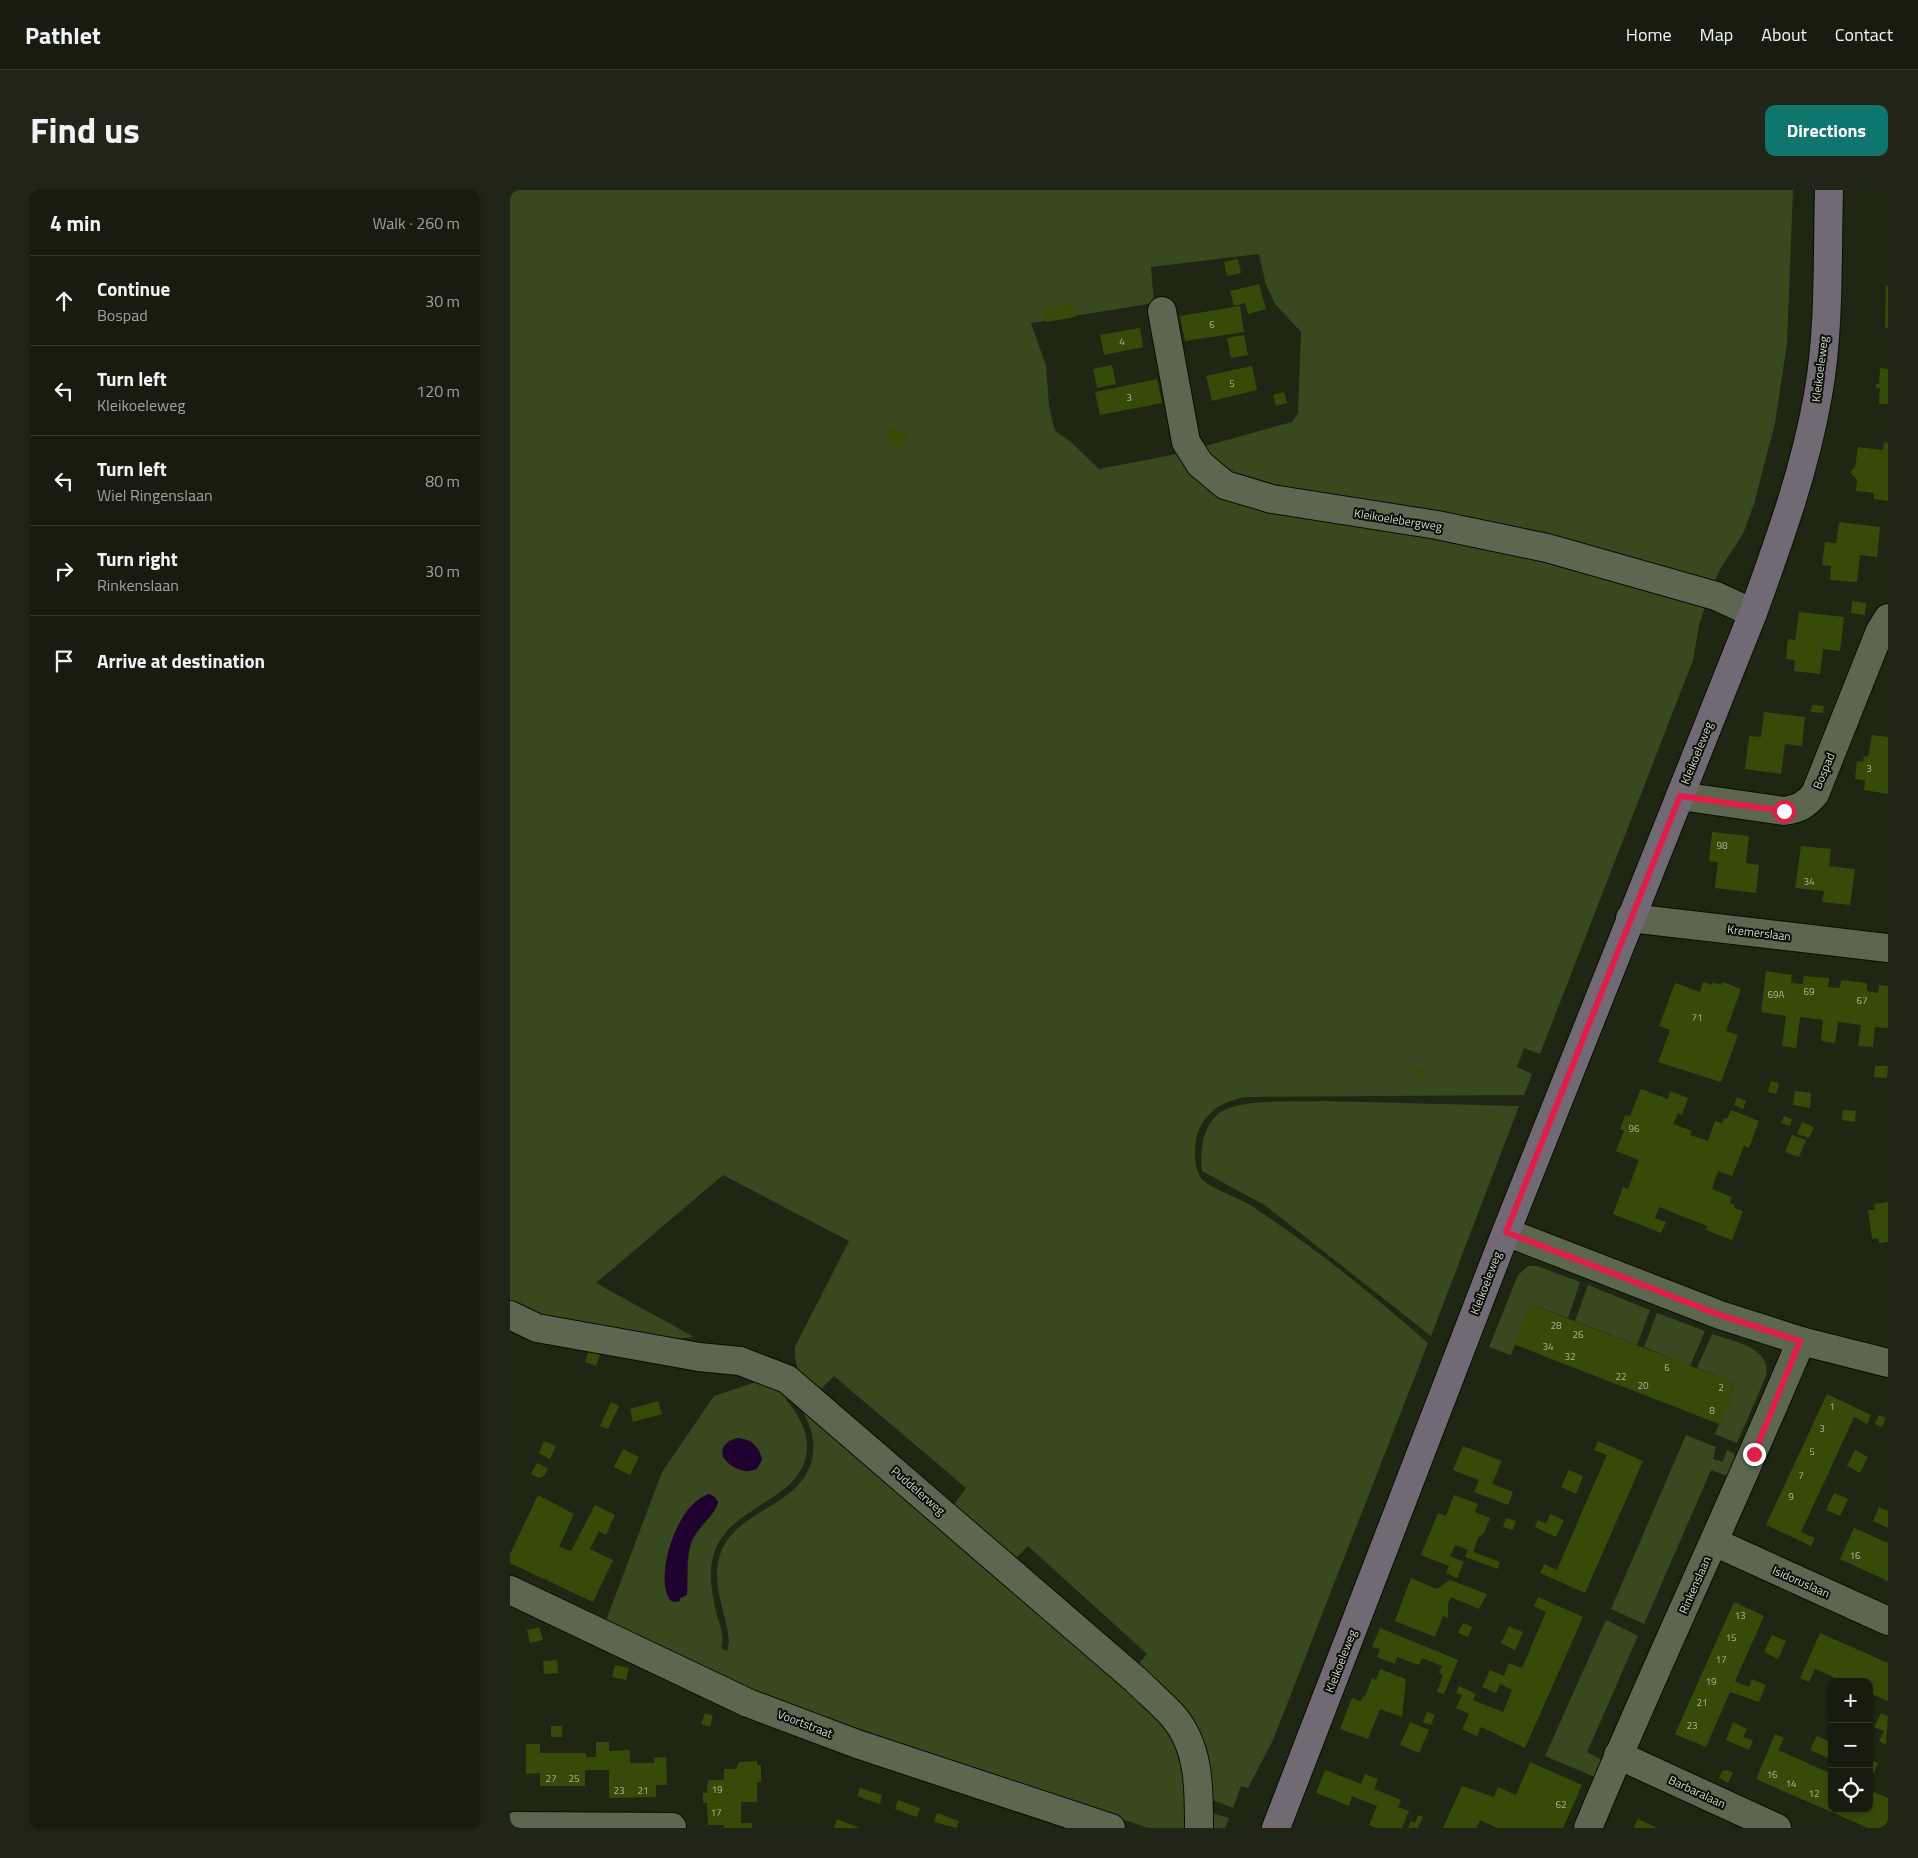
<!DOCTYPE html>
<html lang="en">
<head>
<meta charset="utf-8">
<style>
	body { margin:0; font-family:"Titillium Web",sans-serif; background:#202517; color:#f1f3f6 }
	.controls { position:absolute; right:15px; bottom:15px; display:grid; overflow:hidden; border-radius:10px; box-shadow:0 1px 4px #0004 }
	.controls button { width:45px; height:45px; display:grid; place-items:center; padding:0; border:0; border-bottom:1px solid #363a2e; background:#171c0e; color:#f1f3f6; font:25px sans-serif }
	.stop { position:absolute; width:15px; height:15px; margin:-11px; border:4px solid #e11d48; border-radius:50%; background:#fff }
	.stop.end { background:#e11d48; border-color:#fff; box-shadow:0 1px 5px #0008 }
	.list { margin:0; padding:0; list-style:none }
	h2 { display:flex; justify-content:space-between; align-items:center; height:65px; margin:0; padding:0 20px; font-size:21px }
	h2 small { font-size:16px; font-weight:400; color:#9ea19e }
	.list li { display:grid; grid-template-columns:32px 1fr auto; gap:15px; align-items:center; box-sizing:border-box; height:90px; padding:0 20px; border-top:1px solid #363a2e }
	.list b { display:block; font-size:19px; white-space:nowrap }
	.list p { margin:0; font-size:16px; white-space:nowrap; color:#9ea19e }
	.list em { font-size:16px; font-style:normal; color:#9ea19e }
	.icon { flex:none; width:28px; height:28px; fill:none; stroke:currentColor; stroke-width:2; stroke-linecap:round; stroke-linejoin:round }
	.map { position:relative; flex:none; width:1378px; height:1638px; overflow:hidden; border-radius:10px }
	header { display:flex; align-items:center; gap:30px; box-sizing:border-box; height:70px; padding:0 25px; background:#171c0e; border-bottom:1px solid #363a2e }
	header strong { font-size:24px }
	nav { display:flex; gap:28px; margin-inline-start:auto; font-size:18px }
	.intro { display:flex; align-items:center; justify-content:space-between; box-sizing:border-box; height:120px; padding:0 30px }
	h1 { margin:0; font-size:35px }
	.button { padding:12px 22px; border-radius:10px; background:#0f766e; color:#fff; font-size:18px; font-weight:700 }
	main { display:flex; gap:30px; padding:0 30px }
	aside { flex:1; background:#171c0e; border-radius:10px; box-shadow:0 1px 4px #0004 }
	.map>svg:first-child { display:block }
	.green { fill:#39491f; fill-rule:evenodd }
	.water { fill:#200231 }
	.building { fill:#374b08 }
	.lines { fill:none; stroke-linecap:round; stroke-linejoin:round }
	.street-casing { stroke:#090f01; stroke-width:30 }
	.secondary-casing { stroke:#090f01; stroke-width:30 }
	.street { stroke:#5d6651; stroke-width:28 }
	.secondary { stroke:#716973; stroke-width:28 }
	.route { stroke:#e11d48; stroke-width:6 }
	.labels { text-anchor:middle; stroke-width:4; stroke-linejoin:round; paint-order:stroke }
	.number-label { font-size:10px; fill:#abb49a }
	.street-label { font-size:12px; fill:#d2d7cb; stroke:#0a0e06 }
</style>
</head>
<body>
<header>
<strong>Pathlet</strong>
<nav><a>Home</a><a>Map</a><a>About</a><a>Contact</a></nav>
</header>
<div class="intro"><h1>Find us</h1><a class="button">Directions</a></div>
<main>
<aside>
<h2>4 min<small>Walk · 260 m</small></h2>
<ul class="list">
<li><svg class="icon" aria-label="ahead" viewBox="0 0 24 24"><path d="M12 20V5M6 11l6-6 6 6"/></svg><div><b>Continue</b><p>Bospad</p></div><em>30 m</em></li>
<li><svg class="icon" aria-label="left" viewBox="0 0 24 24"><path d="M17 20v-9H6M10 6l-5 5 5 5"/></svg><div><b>Turn left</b><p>Kleikoeleweg</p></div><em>120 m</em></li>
<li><svg class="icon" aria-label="left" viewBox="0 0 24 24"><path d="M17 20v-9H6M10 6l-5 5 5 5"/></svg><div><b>Turn left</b><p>Wiel Ringenslaan</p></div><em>80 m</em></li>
<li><svg class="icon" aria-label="right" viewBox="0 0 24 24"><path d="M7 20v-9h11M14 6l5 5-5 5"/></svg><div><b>Turn right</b><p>Rinkenslaan</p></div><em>30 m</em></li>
<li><svg class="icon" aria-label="arrive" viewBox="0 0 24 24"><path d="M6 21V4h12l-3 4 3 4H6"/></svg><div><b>Arrive at destination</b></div></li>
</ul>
</aside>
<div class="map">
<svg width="1378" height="1638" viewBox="0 0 1378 1638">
	<rect width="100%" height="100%" fill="#1f2613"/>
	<g class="green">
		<path d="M0,0H1283L1277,154L1265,233L1244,314L1233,344L1210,379L1197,411L1189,435L1183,470L1030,864L1014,858L1007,877L1022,884L1014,905L735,907C706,913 687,928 685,959C685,971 685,978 691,988C697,997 729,1008 740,1015C803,1056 862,1104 918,1153L763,1550L738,1598L731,1596L723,1618L700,1609L698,1569L689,1545L625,1478L637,1464L518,1356L505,1369L443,1316L456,1298L324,1186L308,1202C292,1189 284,1179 285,1157L339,1051L213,985L86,1093L184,1147L153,1150L82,1138L9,1120L0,1115ZM749,64L756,95L765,114L791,142L788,223L782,232L667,264L589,279L560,251L545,241L539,216L536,176L521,133L644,113L641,77Z"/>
		<path d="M813,911L1009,916L921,1146L756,1016L692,981C690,961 692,938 708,924C727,908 788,912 813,911Z"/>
		<polygon points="1018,1076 1027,1076 1070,1092 1058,1128 1020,1114 1001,1165 979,1157 1008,1085"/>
		<polygon points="1078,1095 1140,1120 1127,1155 1065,1131"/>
		<polygon points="1147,1123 1195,1141 1180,1176 1134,1157"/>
		<path d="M1202,1144C1222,1151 1263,1158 1256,1186L1227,1253L1205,1244L1216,1216L1219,1217L1221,1213L1218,1211L1225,1193L1187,1178Z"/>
		<path d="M252,1190L277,1205L276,1210C288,1224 297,1239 297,1257C296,1310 221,1314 205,1361C197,1382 202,1404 207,1425C210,1436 215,1448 211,1458L217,1461L219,1452C217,1422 199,1393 211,1362C228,1318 291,1317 302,1269C307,1246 298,1230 287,1211L655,1533L674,1564L677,1638H639L372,1550L361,1543L245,1505L94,1436L152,1282L204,1206ZM228,1248L241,1251L249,1261L252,1270L237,1282L223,1277L218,1251ZM199,1304L203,1306L208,1312C204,1328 187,1337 181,1354C176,1370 179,1399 174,1407L161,1411C144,1389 164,1336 180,1317C185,1312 193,1308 199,1304Z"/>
		<polygon points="1176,1245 1206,1257 1203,1269 1213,1272 1217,1260 1223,1263 1228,1271 1220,1287 1201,1280 1134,1434 1101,1419"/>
		<polygon points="1096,1430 1128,1446 1077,1562 1094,1571 1087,1588 1035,1566"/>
		<polygon points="701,1623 719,1628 715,1638 699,1638"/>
	</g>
	<g class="water">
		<path d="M228,1248C240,1249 250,1257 252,1270L247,1279C235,1284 220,1278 213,1267C210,1255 218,1251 228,1248Z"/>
		<path d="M199,1304L205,1307L208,1312C204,1325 193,1332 186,1343C173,1363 179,1383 177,1405L170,1408V1411L164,1412L159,1409C145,1381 168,1313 199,1304Z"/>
	</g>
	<g class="building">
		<polygon points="728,69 731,83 717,86 714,72"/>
		<polygon points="749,94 756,119 738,124 735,113 724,116 720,101"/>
		<polygon points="1376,96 1378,96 1378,138 1375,138"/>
		<polygon points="562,113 565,127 536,132 533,118"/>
		<polygon points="730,116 734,142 675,151 670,126"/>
		<polygon points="630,138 633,157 594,165 590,145"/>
		<polygon points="734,145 738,165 721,168 717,148"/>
		<polygon points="602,175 606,194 587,198 583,179"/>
		<polygon points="742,176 747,200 702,211 696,186"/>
		<polygon points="1370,178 1378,179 1378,214 1369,214 1370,198 1366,198 1366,194 1369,194"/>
		<polygon points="647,189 652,213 590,225 585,202"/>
		<polygon points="774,202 777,213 766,216 763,205"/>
		<polygon points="379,238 387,238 399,245 391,258 379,251 375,245"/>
		<polygon points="1374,252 1378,253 1378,311 1364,309 1364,303 1346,301 1347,290 1340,282 1345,277 1348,257 1373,260"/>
		<polygon points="1329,332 1370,337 1367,367 1350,365 1347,392 1320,390 1321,376 1312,375 1315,352 1326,353"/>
		<polygon points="1342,411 1356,413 1355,425 1341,423"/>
		<polygon points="1289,422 1334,427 1330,461 1313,459 1310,484 1284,481 1285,470 1276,469 1278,449 1285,450"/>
		<polygon points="1302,515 1314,516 1313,523 1301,522"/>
		<polygon points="1254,522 1295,527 1292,556 1275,554 1271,584 1235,579 1239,546 1251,547"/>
		<polygon points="1362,545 1378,547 1378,604 1354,600 1355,590 1345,589 1347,571 1353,572 1354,566 1358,567"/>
		<polygon points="1202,642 1239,646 1236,673 1249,675 1246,703 1205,698 1208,672 1199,671"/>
		<polygon points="1291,656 1321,659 1319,676 1345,679 1340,715 1312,712 1314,701 1285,698"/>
		<polygon points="1256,781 1282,785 1281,793 1293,794 1294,786 1319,788 1318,797 1330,798 1331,790 1357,793 1357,801 1368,803 1369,795 1378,796 1378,838 1365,837 1363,857 1348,856 1351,835 1328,832 1325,853 1311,851 1313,830 1290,827 1286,858 1272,856 1276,826 1251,822"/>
		<polygon points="1193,792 1202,795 1203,792 1211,795 1213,792 1231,799 1216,841 1228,845 1211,892 1148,872 1160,840 1149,836 1165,793 1190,802"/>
		<polygon points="1365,876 1378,876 1377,888 1364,887"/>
		<polygon points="916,879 916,887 905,888 905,880"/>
		<polygon points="1261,891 1269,893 1266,904 1258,902"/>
		<polygon points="1131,899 1158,909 1160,901 1178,908 1172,925 1168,923 1163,934 1182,941 1180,945 1198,951 1205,931 1212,933 1214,928 1217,929 1221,920 1249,931 1239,958 1234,956 1222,986 1208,981 1202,999 1222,1007 1220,1013 1225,1015 1224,1018 1233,1021 1222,1050 1196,1040 1197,1036 1149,1017 1145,1028 1156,1032 1151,1043 1103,1024 1113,997 1118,999 1129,970 1106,961 1114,941 1110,939 1115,925 1120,926"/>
		<polygon points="1285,901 1301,903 1300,918 1283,915"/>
		<polygon points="1227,907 1236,911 1233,919 1224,915"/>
		<polygon points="1333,920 1346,921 1345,932 1332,930"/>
		<polygon points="1274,926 1282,929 1280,936 1271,933"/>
		<polygon points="1292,932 1304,937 1299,948 1287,944"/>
		<polygon points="1282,945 1296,950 1289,967 1275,962"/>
		<polygon points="1378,1012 1378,1052 1369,1053 1368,1048 1362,1049 1358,1020 1365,1020 1364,1014"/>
		<polygon points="1020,1114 1225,1193 1218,1211 1221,1212 1219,1217 1216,1216 1209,1234 1003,1154"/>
		<polygon points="80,1158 91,1161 86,1176 75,1172"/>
		<polygon points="1317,1204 1361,1225 1357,1234 1344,1227 1318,1284 1291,1342 1305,1348 1301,1356 1256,1335"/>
		<polygon points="148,1211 152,1224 123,1232 120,1219"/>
		<polygon points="101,1212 109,1216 98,1239 90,1236"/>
		<polygon points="1369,1225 1376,1228 1372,1237 1365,1234"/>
		<polygon points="34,1251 46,1256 40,1269 29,1263"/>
		<polygon points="1088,1251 1133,1271 1075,1403 1030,1383 1034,1374 1047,1380 1081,1301 1097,1265 1084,1260"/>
		<polygon points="953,1256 992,1271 982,1294 1003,1302 998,1315 964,1302 969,1290 943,1280"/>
		<polygon points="113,1259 129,1267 120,1285 104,1277"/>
		<polygon points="1345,1260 1358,1267 1350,1283 1337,1276"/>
		<polygon points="27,1273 38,1278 34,1286 29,1288 21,1284"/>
		<polygon points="1059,1280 1073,1286 1066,1304 1051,1297"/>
		<polygon points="1324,1303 1338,1309 1330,1326 1316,1320"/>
		<polygon points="28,1305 64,1324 49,1357 61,1361 85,1315 105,1325 96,1345 89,1341 80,1359 103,1370 83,1412 0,1373 0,1364"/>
		<polygon points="944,1305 968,1314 965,1322 980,1328 974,1343 968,1348 963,1362 990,1372 988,1379 955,1367 958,1360 945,1355 940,1366 954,1372 947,1388 936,1383 939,1376 911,1365 928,1323 936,1326"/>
		<polygon points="1369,1317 1378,1321 1378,1338 1363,1331"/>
		<polygon points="1040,1324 1054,1330 1046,1347 1025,1337 1028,1330 1036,1334"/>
		<polygon points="996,1328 1006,1331 1003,1340 993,1337"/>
		<polygon points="1344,1338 1378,1353 1378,1391 1330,1369"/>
		<polygon points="901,1388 927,1399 940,1390 977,1404 969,1419 941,1407 938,1414 938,1428 933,1426 925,1447 885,1431"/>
		<polygon points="1028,1407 1073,1427 1015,1558 971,1537 967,1546 952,1539 959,1524 946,1518 952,1505 946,1503 949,1496 966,1504 963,1510 993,1522 1002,1500 990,1494 986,1503 972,1497 980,1480 994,1486 999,1473 1012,1478 1036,1422 1024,1416"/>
		<polygon points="1224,1412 1254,1426 1225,1491 1239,1497 1242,1489 1256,1495 1249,1512 1220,1502 1196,1557 1165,1544"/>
		<polygon points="953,1433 962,1437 958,1447 948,1443"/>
		<polygon points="999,1436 1013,1442 1005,1460 991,1453"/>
		<polygon points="29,1437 33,1450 20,1453 17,1440"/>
		<polygon points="870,1438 948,1470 934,1504 927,1502 933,1485 929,1483 932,1476 912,1468 909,1475 887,1467 885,1474 867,1467 870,1459 862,1457"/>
		<polygon points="1310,1443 1378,1473 1378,1511 1359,1503 1359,1492 1334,1492 1305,1479 1299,1492 1290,1488"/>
		<polygon points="1262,1445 1276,1451 1268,1469 1254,1462"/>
		<polygon points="47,1470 48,1483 34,1484 33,1471"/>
		<polygon points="105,1475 119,1478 116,1490 102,1487"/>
		<polygon points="870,1479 896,1489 892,1527 870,1519 858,1549 830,1539 842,1508 851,1511 853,1506 855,1507 862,1488 866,1490"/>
		<polygon points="1322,1515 1322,1529 1317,1526"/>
		<polygon points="917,1522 925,1525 921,1535 913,1532"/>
		<polygon points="195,1523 203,1526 200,1537 191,1534"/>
		<polygon points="1371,1523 1378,1526 1376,1555 1369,1551 1374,1541 1364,1537"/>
		<polygon points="900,1532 919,1540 909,1563 890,1555"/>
		<polygon points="1223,1532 1237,1539 1233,1547 1243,1551 1239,1560 1216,1550"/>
		<rect x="41" y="1536" width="11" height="11"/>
		<polygon points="1265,1544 1274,1548 1268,1560 1322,1584 1322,1619 1359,1619 1359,1600 1378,1608 1378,1638 1358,1638 1246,1589"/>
		<polygon points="1307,1546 1322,1553 1318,1568 1300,1560"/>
		<polygon points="86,1552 99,1552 99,1561 120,1560 120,1573 144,1573 144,1568 156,1567 157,1595 146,1595 146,1607 99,1608 99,1580 75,1580 75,1596 30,1596 30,1583 16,1584 16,1554 30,1554 30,1563 76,1563 76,1567 86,1567"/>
		<polygon points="1359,1569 1368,1573 1362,1587 1359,1586"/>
		<polygon points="247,1571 247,1575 251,1575 251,1592 247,1592 247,1612 231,1612 231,1633 242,1633 242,1638 214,1638 214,1635 198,1635 197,1613 193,1613 193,1603 197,1603 198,1590 214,1590 214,1579 226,1579 229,1572"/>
		<polygon points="1020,1572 1072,1595 1053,1638 987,1638 970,1630 967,1638 933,1638 952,1596 984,1607 988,1597 1006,1605"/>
		<polygon points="815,1580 851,1594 855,1584 868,1589 864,1599 891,1610 888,1617 899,1621 892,1638 867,1638 859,1635 867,1616 842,1606 839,1616 806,1603"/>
		<polygon points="1217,1580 1223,1583 1218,1593 1209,1588 1212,1581"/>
		<polygon points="350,1598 372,1605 370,1614 347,1606"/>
		<polygon points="388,1610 410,1618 407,1627 385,1619"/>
		<polygon points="427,1623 449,1631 447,1638 424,1632"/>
		<polygon points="908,1625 913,1627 908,1638 898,1638 901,1631 905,1633"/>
		<polygon points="327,1629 350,1638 324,1638"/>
		<polygon points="1128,1629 1148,1638 1124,1638"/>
	</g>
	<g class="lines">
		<defs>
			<g id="street">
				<polyline points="652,121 676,252 690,274 715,295 762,309 927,335 1037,358 1206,406 1243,423"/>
				<path d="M1170,606L1274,621C1288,619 1296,615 1305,604L1370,441L1378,428"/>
				<polyline points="1120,728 1378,758"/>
				<polyline points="996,1042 1210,1125 1291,1151 1378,1173"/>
				<path d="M0,1125L27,1138L189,1167L230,1171L277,1189L626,1490C638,1502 651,1513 662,1525C690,1556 689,1599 689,1638"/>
				<polyline points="1204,1352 1378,1431"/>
				<polyline points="0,1400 238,1513 347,1554 601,1638"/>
				<polyline points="1108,1565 1267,1638"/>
				<polyline points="5,1636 162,1637"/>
				<path d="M1078,1638C1146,1474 1223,1314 1291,1151"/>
			</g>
			<path id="secondary" d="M766,1638L996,1042L1243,423C1269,351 1295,280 1308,205C1320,138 1317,68 1319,0"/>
		</defs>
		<use href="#street" class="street-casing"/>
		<use href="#secondary" class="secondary-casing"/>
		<use href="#street" class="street"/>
		<use href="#secondary" class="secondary"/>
	</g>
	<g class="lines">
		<polyline class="route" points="1244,1264 1290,1151 1210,1125 996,1042 1170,606 1274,621"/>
	</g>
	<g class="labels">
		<g class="number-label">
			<text x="702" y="138">6</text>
			<text x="612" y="155">4</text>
			<text x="722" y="197">5</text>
			<text x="619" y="211">3</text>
			<text x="1359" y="582">3</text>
			<text x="1212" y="659">98</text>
			<text x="1299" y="695">34</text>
			<text x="1299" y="805">69</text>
			<text x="1266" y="808">69A</text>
			<text x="1352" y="814">67</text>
			<text x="1187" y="831">71</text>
			<text x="1124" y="942">96</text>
			<text x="1046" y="1139">28</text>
			<text x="1068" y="1148">26</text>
			<text x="1038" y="1160">34</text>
			<text x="1060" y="1170">32</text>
			<text x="1157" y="1181">6</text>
			<text x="1111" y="1190">22</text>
			<text x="1133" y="1199">20</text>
			<text x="1211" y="1201">2</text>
			<text x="1322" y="1220">1</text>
			<text x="1202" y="1224">8</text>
			<text x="1312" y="1242">3</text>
			<text x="1302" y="1265">5</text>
			<text x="1291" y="1289">7</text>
			<text x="1281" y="1310">9</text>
			<text x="1345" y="1369">16</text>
			<text x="1230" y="1429">13</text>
			<text x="1221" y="1451">15</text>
			<text x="1211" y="1473">17</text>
			<text x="1201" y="1495">19</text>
			<text x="1192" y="1516">21</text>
			<text x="1182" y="1539">23</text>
			<text x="1262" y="1588">16</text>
			<text x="41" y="1592">27</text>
			<text x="64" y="1592">25</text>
			<text x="1281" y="1597">14</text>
			<text x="207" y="1603">19</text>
			<text x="109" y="1604">23</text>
			<text x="133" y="1604">21</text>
			<text x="1304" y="1607">12</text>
			<text x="1051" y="1618">62</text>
			<text x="206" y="1626">17</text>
		</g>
		<g class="street-label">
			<text transform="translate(1310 179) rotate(-83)" y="4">Kleikoeleweg</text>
			<text transform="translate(888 330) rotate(9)" y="4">Kleikoelebergweg</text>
			<text transform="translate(1187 563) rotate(-68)" y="4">Kleikoeleweg</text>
			<text transform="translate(1314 581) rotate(-68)" y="4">Bospad</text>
			<text transform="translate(1249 743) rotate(7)" y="4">Kremerslaan</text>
			<text transform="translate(976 1093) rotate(-69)" y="4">Kleikoeleweg</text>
			<text transform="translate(408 1301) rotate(41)" y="4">Puddelerweg</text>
			<text transform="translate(1291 1392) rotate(24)" y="4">Isidoruslaan</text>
			<text transform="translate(1185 1395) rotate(-66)" y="4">Rinkenslaan</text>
			<text transform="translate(831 1471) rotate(-69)" y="4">Kleikoeleweg</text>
			<text transform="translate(295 1534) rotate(21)" y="4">Voortstraat</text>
			<text transform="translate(1187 1602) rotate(25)" y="4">Barbaralaan</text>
		</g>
	</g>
</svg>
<div class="controls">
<button>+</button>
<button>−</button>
<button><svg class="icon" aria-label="locate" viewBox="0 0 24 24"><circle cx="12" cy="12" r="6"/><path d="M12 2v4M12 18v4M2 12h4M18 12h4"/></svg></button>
</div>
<div class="stop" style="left:1274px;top:621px"></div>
<div class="stop end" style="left:1244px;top:1264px"></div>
</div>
</main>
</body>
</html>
